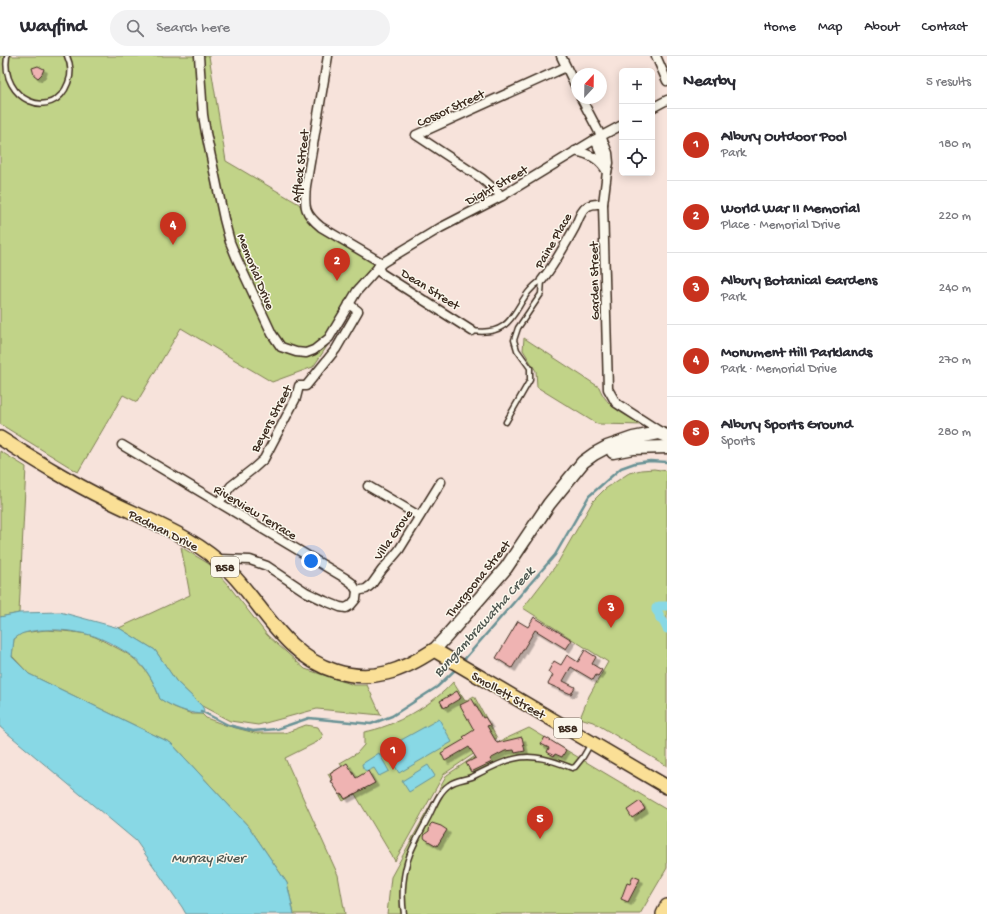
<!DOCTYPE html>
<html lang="en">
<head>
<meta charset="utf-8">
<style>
	body { margin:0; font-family:"Gochi Hand",sans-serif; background:#f2f2f3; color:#2b2b33 }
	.controls { position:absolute; right:12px; top:12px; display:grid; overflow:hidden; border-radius:6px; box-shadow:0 2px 10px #0003 }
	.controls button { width:36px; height:36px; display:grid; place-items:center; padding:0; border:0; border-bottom:1px solid #e1e1e2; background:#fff; color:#2b2b33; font:20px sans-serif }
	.compass { position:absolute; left:571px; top:12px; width:36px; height:36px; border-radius:50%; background:#fff; box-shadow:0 2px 10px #0003; rotate:22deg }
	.you { position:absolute; left:311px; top:505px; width:14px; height:14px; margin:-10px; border:3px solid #fff; border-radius:50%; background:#1a73e8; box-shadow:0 0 0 6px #1a73e833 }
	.badge { display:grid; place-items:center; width:26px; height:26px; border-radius:50%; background:#c8321e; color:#fff; font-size:13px; font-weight:700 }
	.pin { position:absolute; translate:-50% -33px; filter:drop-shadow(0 1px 2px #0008) }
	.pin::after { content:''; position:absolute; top:21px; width:14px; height:12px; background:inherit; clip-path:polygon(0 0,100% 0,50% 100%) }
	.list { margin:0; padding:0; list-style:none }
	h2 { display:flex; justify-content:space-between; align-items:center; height:52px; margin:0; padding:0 16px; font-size:17px }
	h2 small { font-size:13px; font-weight:400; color:#7c7c81 }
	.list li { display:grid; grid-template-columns:26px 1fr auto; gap:12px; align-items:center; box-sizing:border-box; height:72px; padding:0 16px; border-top:1px solid #e1e1e2 }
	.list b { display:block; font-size:15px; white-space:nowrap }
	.list p { margin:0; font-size:13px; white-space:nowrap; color:#7c7c81 }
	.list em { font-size:13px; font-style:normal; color:#7c7c81 }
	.icon { flex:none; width:22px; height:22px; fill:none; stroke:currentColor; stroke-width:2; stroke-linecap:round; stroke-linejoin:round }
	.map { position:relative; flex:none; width:667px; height:858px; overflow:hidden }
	header { display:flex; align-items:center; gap:24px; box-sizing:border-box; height:56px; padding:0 20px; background:#fff; border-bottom:1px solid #e1e1e2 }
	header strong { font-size:19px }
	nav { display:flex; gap:22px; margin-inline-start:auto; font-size:14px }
	.search { width:280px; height:36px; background:#f2f2f3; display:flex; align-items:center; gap:10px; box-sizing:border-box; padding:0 14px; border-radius:22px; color:#7c7c81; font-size:15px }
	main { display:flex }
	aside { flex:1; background:#fff }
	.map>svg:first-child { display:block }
	.green { fill:#c1d388; stroke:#7e7e53 }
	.water { fill:#88d8e5; stroke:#699295 }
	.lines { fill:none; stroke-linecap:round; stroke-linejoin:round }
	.stream { stroke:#699295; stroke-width:2.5 }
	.canal { stroke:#88d8e5; stroke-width:9 }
	.building { fill:#efb3b2; stroke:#3b2a1e; filter:url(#shadow) }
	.lane-casing { stroke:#3b2a1e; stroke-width:7 }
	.street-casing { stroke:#3b2a1e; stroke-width:11 }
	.secondary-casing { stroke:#3b2a1e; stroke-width:15 }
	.primary-casing { stroke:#3b2a1e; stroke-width:16 }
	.lane { stroke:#fbf7ec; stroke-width:4 }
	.street { stroke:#fbf7ec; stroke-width:8 }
	.secondary { stroke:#fbf7ec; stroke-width:12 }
	.primary { stroke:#fadf96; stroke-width:13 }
	.labels { text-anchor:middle; stroke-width:3; stroke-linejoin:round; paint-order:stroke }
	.shield { fill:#fbf7ec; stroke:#75685c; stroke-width:1 }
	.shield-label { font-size:12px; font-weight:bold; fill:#3b2a1e }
	.street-label { font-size:13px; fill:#3b2a1e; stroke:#fbf7ec }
	.water-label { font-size:14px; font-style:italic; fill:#4e5650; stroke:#fbf7ec }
</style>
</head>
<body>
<header>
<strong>Wayfind</strong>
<div class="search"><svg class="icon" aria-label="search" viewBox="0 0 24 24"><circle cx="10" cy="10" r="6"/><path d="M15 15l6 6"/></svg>Search here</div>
<nav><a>Home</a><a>Map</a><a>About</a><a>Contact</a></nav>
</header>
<main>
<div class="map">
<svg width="667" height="858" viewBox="0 0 667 858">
	<defs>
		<filter id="shadow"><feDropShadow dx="3.5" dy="3.5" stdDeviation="0" flood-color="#0004"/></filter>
	</defs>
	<rect width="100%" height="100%" fill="#f7e3db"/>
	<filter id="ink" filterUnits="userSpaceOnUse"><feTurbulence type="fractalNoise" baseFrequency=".025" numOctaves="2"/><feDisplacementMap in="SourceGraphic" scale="8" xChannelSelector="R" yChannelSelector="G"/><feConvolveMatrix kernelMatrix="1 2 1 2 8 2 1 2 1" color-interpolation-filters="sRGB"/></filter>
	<g filter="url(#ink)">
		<g class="green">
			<polygon points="0,0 209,0 226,105 299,148 311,169 380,208 339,267 330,286 313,311 272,326 181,272 137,346 123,339 78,416 0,368"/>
			<path d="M524,282L599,331C607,352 625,359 644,369L597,368L537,331L536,315L523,294Z"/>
			<polygon points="0,395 26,411 19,557 0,561"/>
			<polygon points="654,413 667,415 667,710 593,666 580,662 589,640 608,606 523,552 557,508 593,445 605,433 629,417 641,414"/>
			<polygon points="181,491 209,508 229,530 267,579 305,613 354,629 367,629 381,659 317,653 258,669 230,665 202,650 176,625 155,594 119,572 190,539"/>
			<path d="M46,574C58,575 69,575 80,577C91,578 100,583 109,588C137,601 150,614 160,643L174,651L192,658H202L206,662L225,669L255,677H285L306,669L318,671L323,680L317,686L285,702L338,819L345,858H294L287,827L249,771L171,687L29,618L12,600L14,583L22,577Z"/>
			<path d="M453,626L465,645L474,640L497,682L444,718L395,805L355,738L343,745L328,718L342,711L340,707L357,697L364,689V676C394,671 434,648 453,626Z"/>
			<polygon points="529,672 667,754 667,812 640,858 387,858 391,821 447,719 492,689"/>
		</g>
		<g class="water">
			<path d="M60,556L119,572L155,594L176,625L202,650L204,654L202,658C186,657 173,651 160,643C155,628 147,612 134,602C124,594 106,584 94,580C74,574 43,571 24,577C20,578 17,581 14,583L12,601L29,618L171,687L249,771L287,827L294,858H186L182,851L136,785L0,671V561L19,557Z"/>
			<polygon points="439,663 452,686 399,717 385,693"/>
			<path d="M379,697L389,715L379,720L374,712C368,715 363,717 362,708Z"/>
			<polygon points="428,709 435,720 409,736 402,725"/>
		</g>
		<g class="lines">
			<g class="stream">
				<polyline points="462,606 555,499 589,440 621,412 635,407 650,405 667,406"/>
				<polyline points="201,655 228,669 253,675 277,673 309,662 371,668 392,660 437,631 456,613"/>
			</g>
			<g class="canal">
				<polyline points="656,552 659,550 667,550"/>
				<polyline points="656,554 659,558 660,563 663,565 667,573"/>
			</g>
		</g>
		<g class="building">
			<polygon points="38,10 44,13 42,18 38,22 34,19 32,12"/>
			<polygon points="534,561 572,584 566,593 535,574 512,612 496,602 518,565 528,571"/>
			<polygon points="585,594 596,601 592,608 602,614 598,620 596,619 593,624 571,611 563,625 575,631 571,638 548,628 553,619 548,616 554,605 561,609 567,599 578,606"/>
			<polygon points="457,635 461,642 444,652 440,645"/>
			<polygon points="472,643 483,662 485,661 490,669 487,670 497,687 522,681 525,695 515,697 514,694 505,695 490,703 492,706 471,716 466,707 476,702 469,691 445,705 441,697 465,683 463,681 474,674 460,649"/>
			<polygon points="545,681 566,694 562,701 555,698 554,700 547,696 549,692 541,688"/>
			<polygon points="347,707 356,722 368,715 375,727 345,743 342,738 340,739 331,725 333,724 330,718"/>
			<polygon points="640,745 645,753 632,762 627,754"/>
			<polygon points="432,767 441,770 447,774 437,790 425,783 424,781 425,778 429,775 430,769"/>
			<polygon points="633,820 640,823 628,846 621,843 627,827 630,828"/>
		</g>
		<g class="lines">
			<defs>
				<g id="lane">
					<path d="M7,0C0,44 53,67 68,27C72,18 71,9 67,0"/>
					<path d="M472,275C520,282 512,242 542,224L541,238L518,272L514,284L517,294L530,312V324L506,366"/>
					<path d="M404,858C401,839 403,816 410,798C415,785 423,772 429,760C434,750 439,736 449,729C457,723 466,724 474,720C516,699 526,694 572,712L575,711L583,701L590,689"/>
				</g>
				<g id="street">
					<polyline points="199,0 203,59 206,77 224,163 230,186 237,203 272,278 281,291 296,296 306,297 314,294 329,282 357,235 382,207 440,172 502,140 594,84 622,69"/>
					<path d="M328,0L306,130C304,151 304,157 321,171L382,207"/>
					<polyline points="561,0 577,33"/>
					<polyline points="656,0 667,25"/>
					<polyline points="581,42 601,80 608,97 609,107 607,116 603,148 608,333 616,347 664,378"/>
					<polyline points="652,52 667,44"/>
					<polyline points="594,84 597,88 605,110"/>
					<path d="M575,95C590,98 600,103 607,116"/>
					<polyline points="502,140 481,122 416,79 566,11"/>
					<polyline points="378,211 381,217 472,275"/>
					<path d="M542,224C555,208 565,189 575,171C579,163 580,155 588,150C593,147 597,148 603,148"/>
					<polyline points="122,389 345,522 352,527 357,535 356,543 351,549 346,552 340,551 325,545 306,536 267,510 250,504 217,503"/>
					<polyline points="368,430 419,460"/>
					<polyline points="219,446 231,430 254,412 264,403 296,342 299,330 306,330 336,293 358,255 349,248"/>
					<polyline points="357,535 366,533 372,528 382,514 399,494 441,426"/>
				</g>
				<g id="secondary">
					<polyline points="613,396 633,392 667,391"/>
					<polyline points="434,594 445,582 506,512 549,448 583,406 594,398 607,391 633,382 659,377 667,380"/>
				</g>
				<g id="primary">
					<path d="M0,382C35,404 70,426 107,444C149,465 196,481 229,515C263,549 285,600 335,615C373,627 402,615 434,594L667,731"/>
					<polyline points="663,858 667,850"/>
				</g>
			</defs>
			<use href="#lane" class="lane-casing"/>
			<use href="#street" class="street-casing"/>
			<use href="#secondary" class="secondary-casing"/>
			<use href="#primary" class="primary-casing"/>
			<use href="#lane" class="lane"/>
			<use href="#street" class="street"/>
			<use href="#secondary" class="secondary"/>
			<use href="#primary" class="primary"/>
		</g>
	</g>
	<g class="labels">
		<g class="shield">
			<rect x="211" y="501" width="28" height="20" rx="3"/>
			<rect x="554" y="662" width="28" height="20" rx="3"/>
		</g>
		<g class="shield-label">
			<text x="225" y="515">B58</text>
			<text x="568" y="676">B58</text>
		</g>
		<g class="street-label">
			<text transform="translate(450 51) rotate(-25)" y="5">Cossor Street</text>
			<text transform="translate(299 110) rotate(-83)" y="5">Affleck Street</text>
			<text transform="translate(496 128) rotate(-29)" y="5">Dight Street</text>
			<text transform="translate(552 184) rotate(-60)" y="5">Paine Place</text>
			<text transform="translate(257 215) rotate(68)" y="5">Memorial Drive</text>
			<text transform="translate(593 225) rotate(-91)" y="5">Garden Street</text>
			<text transform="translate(431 232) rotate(32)" y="5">Dean Street</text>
			<text transform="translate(270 362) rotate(-62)" y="5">Beyers Street</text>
			<text transform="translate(256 455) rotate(31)" y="5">Riverview Terrace</text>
			<text transform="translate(164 473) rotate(27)" y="5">Padman Drive</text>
			<text transform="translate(392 478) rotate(-55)" y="5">Villa Grove</text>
			<text transform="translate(477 522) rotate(-51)" y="5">Thurgoona Street</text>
			<text transform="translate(509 638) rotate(30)" y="5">Smollett Street</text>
		</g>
		<g class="water-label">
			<text transform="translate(483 565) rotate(-48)" y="5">Bungambrawatha Creek</text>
			<text x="208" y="806">Murray River</text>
		</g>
	</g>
</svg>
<div class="controls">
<button>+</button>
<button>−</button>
<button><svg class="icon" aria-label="locate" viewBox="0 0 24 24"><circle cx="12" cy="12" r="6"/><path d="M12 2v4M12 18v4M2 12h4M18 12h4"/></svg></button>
</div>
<svg class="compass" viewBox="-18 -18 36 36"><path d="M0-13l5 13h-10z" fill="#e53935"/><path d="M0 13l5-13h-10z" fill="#7c7c81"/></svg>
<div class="you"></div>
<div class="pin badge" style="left:393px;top:714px">1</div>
<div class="pin badge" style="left:337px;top:225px">2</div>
<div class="pin badge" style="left:611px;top:572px">3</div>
<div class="pin badge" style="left:173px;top:189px">4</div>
<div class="pin badge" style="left:540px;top:783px">5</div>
</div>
<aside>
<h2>Nearby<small>5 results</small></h2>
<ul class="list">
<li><span class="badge">1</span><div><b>Albury Outdoor Pool</b><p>Park</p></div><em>180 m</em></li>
<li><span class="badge">2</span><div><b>World War II Memorial</b><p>Place · Memorial Drive</p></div><em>220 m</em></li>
<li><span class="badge">3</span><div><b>Albury Botanical Gardens</b><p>Park</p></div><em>240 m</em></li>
<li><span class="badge">4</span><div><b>Monument Hill Parklands</b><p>Park · Memorial Drive</p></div><em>270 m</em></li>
<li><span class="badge">5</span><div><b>Albury Sports Ground</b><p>Sports</p></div><em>280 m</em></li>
</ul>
</aside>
</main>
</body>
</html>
